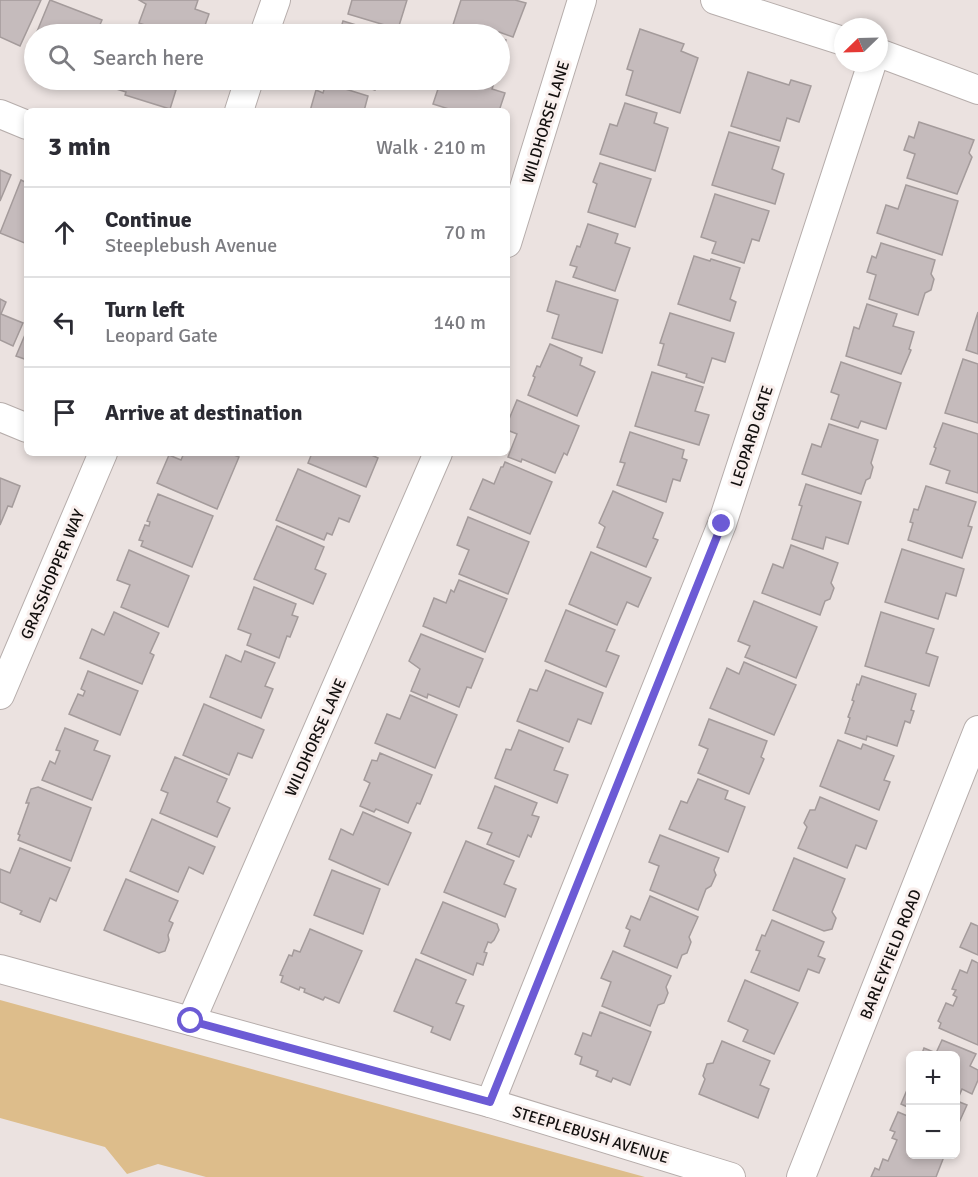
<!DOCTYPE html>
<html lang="en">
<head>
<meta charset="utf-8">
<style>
	body { margin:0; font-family:Signika,sans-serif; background:#f2f2f3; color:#2b2b33 }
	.controls { position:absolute; right:18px; bottom:18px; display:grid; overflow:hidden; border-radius:9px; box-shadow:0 3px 9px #0003 }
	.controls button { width:54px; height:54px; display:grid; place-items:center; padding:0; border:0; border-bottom:2px solid #e1e1e2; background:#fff; color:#2b2b33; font:30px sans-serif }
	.compass { position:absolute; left:834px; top:18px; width:54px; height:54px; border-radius:50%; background:#fff; box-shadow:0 3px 9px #0003; rotate:247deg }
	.stop { position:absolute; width:18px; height:18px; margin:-14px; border:4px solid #6c5bd5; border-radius:50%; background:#fff }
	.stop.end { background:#6c5bd5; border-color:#fff; box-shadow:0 2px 6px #0008 }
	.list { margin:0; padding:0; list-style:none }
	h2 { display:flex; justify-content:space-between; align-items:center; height:78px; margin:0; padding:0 24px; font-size:26px }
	h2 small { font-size:20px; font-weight:400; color:#7c7c81 }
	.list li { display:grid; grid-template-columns:39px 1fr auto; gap:18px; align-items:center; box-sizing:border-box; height:90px; padding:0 24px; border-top:2px solid #e1e1e2 }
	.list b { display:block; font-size:22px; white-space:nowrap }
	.list p { margin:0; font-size:20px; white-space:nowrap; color:#7c7c81 }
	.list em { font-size:20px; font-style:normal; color:#7c7c81 }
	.icon { flex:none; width:33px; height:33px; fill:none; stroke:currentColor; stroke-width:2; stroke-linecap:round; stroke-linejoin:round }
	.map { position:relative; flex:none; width:978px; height:1177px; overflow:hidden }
	.search { position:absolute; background:#fff; box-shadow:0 3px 9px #0003; left:24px; top:24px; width:486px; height:66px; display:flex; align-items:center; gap:15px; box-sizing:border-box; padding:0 21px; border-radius:33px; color:#7c7c81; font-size:22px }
	.panel { position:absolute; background:#fff; box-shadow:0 3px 9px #0003; left:24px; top:108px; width:486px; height:348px; border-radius:9px }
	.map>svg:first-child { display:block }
	.green { fill:#ddbd8b }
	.building { fill:#c5bbbc; stroke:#a49b9b; stroke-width:1.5 }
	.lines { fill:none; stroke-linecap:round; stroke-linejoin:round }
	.minor-casing { stroke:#b6adab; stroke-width:30 }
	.minor { stroke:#fff; stroke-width:28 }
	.route { stroke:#6c5bd5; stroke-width:8 }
	.labels { text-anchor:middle; stroke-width:6; stroke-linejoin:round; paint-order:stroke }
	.street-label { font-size:16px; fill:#13100f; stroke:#f9efed }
</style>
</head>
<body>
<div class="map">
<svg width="978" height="1177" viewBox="0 0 978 1177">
	<rect width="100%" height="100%" fill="#ebe2e0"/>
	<polygon class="green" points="0,1000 645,1177 206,1177 158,1164 127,1174 105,1147 0,1118"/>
	<g class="building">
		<polygon points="0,0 41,0 20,46 0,37"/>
		<polygon points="50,0 102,20 96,34 36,34"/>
		<polygon points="139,0 198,0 195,9 209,14 202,34 170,34 139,23 146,4"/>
		<polygon points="352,0 407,0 398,29 348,14"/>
		<polygon points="461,0 515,0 526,3 513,37 499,32 498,34 450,34"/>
		<polygon points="343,21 386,34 339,34"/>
		<polygon points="640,29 684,44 681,51 698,58 680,113 626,95 633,71 627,69"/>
		<polygon points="500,38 506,40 500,59"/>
		<polygon points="748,72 789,85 791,80 811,86 799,122 787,118 780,141 731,126"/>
		<polygon points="113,80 173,80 170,88 176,90 170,109 125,95 126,92 110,87"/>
		<polygon points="342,80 378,80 375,90"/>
		<polygon points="441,80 495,80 492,89 505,93 499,111 455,111 433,104"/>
		<polygon points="326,83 368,96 364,111 310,111 316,90 323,93"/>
		<polygon points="625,103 657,113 654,123 668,128 655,171 600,154 610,124 617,126"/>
		<polygon points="919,122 974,140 969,153 972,157 957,194 907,178 915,154 904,150 909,136 914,138"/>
		<polygon points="729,132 779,147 772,169 784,174 775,204 712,185"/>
		<polygon points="600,163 651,179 635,227 588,212 597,184 593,182"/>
		<polygon points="0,170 11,175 0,201"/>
		<polygon points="21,180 27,183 27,244 0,233"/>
		<polygon points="906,185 958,201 942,255 877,233 886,205 898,209"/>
		<polygon points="715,194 769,211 759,241 752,239 744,263 712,253 716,242 701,237"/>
		<polygon points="588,224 618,234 615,243 630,248 615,291 573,277 577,267 570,265 577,246 580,247"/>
		<polygon points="881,243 935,260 931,274 934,279 931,290 925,293 918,315 869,299 876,275 867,272 872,256 876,258"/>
		<polygon points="694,256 710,261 711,259 740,268 730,299 736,302 730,321 678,304"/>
		<polygon points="556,281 618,300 602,353 552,338 559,315 547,311"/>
		<polygon points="0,299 6,302 1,314 23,323 13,346 0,340"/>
		<polygon points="867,304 897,314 893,326 914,332 909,349 911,350 901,374 846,356 854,327 859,329"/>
		<polygon points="978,312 978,354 966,350"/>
		<polygon points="670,313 734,333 725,362 712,358 704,383 686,377 687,374 658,365 664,344 660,343"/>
		<polygon points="27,330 27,360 16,356"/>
		<polygon points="550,344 582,358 580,365 595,372 577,416 528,395 535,377 533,376 537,366 540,367"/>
		<polygon points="963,359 978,364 978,423 945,413"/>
		<polygon points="841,362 901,383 886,429 861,421 858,428 831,419 839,395 831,392"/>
		<polygon points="652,372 703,387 695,411 709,415 699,445 635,426"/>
		<polygon points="517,400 579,426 567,455 564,453 555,473 522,459 521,462 508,457 517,434 507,430 507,424"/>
		<polygon points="943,423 978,434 978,493 946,483 950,471 930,464 936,448 934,447"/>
		<polygon points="829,424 878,440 871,463 873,467 870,478 866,480 861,494 802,474 812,444 821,447"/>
		<polygon points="630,432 684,450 682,458 687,460 680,481 673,479 666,502 617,485 625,463 620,462"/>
		<polygon points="184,453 229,453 239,457 217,509 157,483 169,455 181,460"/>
		<polygon points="312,453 367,453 378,458 366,487 308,463"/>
		<polygon points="505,462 552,482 530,534 470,509 483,479 494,484 501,467 503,467"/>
		<polygon points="298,469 360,496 349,522 339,518 332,535 327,533 324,540 276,520"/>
		<polygon points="0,478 20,486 12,507 8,506 0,525"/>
		<polygon points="806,484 861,502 848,544 826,537 823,549 792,539 802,506 799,505"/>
		<polygon points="926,486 976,502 968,526 972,527 962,558 908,540 913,523 910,522 914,509 918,510"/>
		<polygon points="613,491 663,513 653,538 658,540 646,567 597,547 605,527 599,523"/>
		<polygon points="158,494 213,516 192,567 141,546 143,541 139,540 145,525 149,526 150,522 147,521"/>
		<polygon points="468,517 529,542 508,594 459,574 469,550 457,545"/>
		<polygon points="277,526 324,547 315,569 326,574 313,604 254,579"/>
		<polygon points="791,545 838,563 831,583 834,588 830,599 825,601 820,615 762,593 773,564 783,568"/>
		<polygon points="902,549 964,569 956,596 946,593 938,619 885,602"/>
		<polygon points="129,550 189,576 168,627 121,607 130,585 117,580"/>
		<polygon points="591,552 651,578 638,607 627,602 617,625 569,604"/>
		<polygon points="459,580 507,599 485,652 423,626 434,598 446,603 451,590 454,592"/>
		<polygon points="254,587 296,604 292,615 298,617 290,637 287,636 279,658 247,645 251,634 238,629"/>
		<polygon points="754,601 817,627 796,678 745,657 750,646 738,641"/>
		<polygon points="566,610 615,630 606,651 619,656 606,687 545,661"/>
		<polygon points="114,612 159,633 150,653 154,655 142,684 80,658 92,629 104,635"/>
		<polygon points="881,612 934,629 926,653 938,657 929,686 865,666"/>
		<polygon points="421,634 483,659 471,688 467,687 459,707 428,694 427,698 411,691 420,669 409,661"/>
		<polygon points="245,651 275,663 265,686 273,689 261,718 210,697 226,655 241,662"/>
		<polygon points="744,662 796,685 774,735 710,708 727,668 739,674"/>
		<polygon points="546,670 603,693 591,724 578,719 569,742 517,721 530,689 537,691"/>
		<polygon points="88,671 138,691 120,735 69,714 78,694 83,696 85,691 81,689"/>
		<polygon points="862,676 916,694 911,710 914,711 910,723 905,721 897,746 867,736 866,740 845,733 850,718 848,717 854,701 852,700 857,684 859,685"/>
		<polygon points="410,695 457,715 435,768 375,743 387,714 400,719"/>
		<polygon points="204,704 264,730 252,758 238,753 229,775 183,755"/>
		<polygon points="709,719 767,741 761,757 764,759 749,794 698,773 708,749 699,745"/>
		<polygon points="65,728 98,741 94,750 110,756 92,800 42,780 50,761 55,764 60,751 56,750"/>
		<polygon points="519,730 563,748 554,770 568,775 557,803 495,778 506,749 511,750"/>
		<polygon points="838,740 861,749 863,744 894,756 884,780 890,782 879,810 820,786"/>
		<polygon points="380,753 432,775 420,804 417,803 408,823 376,809 374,812 360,806 370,783 364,780 372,760 377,761"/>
		<polygon points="175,757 227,779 217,802 230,808 217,837 160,813 168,793 161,790"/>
		<polygon points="698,779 728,791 725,799 745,807 728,852 669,829 681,801 687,803"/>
		<polygon points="495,786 537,803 532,815 539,817 531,837 528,835 519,857 487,844 492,833 478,828"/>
		<polygon points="38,787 91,808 71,861 18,840 20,835 18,834 29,803 26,803 31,789"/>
		<polygon points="820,797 877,821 866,849 856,845 847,868 798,848 807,827 804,823 810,810 815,810"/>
		<polygon points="363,812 411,833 388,885 329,859 341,829 353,835"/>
		<polygon points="152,819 215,847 203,874 189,867 178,892 130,871"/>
		<polygon points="660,835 719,858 714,870 716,875 711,886 706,889 698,910 650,890 659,866 649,862"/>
		<polygon points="466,841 514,861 504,884 516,889 505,917 444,892"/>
		<polygon points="20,848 70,868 56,901 50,898 40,922 20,914 22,911 0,902 0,869 10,873"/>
		<polygon points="794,858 845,879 832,912 836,918 832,929 824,931 773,910"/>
		<polygon points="332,870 380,889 363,934 314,915"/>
		<polygon points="126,879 178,901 169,921 173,923 168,935 169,940 165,951 159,953 104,930"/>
		<polygon points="650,896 698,917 689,937 691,942 687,953 682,955 677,968 624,946 630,930 626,928 631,916 640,920"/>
		<polygon points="443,902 497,924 499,930 494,940 491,943 488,942 484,952 487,953 483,965 477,963 473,975 421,953"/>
		<polygon points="772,920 824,942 818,956 825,959 819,973 808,969 799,991 751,972 760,951 756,950 762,935 765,936"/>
		<polygon points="971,923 978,926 978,955 960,947"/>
		<polygon points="310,929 362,951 339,1003 325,997 323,1000 304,992 305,989 300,987 299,990 281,982 283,976 280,975 289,955 292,956 294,950 300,952"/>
		<polygon points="613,951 671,976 666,987 668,993 664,1003 658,1005 650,1026 602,1006 611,982 601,978"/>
		<polygon points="416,959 466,980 456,1003 464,1006 450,1040 431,1032 433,1027 394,1011"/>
		<polygon points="972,960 978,963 978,1045 939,1028 941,1023 938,1021 946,1003 953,1006 957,997 953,995 956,990 952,989 960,970 967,973"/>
		<polygon points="745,980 798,1003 774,1054 743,1041 748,1030 728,1021"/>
		<polygon points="600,1012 651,1032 630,1085 613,1078 611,1082 596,1076 598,1071 580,1064 582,1057 575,1054 583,1033 591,1036"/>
		<polygon points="942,1040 976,1054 970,1066 978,1070 978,1080 972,1094 962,1089 957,1101 967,1105 957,1127 956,1127 956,1056 921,1056 924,1048 936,1053"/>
		<polygon points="722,1041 770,1061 760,1085 769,1089 758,1118 699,1094 705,1079 703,1076 707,1064 713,1063"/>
		<polygon points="910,1083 910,1108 901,1104"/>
		<polygon points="898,1112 910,1117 910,1154 945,1154 936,1177 871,1177 875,1168 879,1170 883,1159 888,1161 897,1140 892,1138 895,1132 890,1130"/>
	</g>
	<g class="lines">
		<defs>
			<g id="minor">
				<polyline points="715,0 843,41"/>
				<polyline points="264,34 276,0"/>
				<polyline points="879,53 978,90"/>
				<polyline points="239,111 249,80"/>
				<polyline points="0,114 27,125"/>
				<polyline points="507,243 582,0"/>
				<polyline points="0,417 27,428"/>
				<polyline points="0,695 103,453"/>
				<polyline points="0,969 490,1103 731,1177"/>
				<polyline points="191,1021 438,453"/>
				<polyline points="490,1103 722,524 872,63"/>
				<polyline points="801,1177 978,730"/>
			</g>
		</defs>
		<use href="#minor" class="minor-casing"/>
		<use href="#minor" class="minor"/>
	</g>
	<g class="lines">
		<polyline class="route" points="191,1021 490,1102 722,524"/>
	</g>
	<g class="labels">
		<g class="street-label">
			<text transform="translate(545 122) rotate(-73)" y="6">WILDHORSE LANE</text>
			<text transform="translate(751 436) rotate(-72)" y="6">LEOPARD GATE</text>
			<text transform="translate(52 574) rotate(-67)" y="6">GRASSHOPPER WAY</text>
			<text transform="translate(315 737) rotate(-66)" y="6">WILDHORSE LANE</text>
			<text transform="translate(890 954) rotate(-68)" y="6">BARLEYFIELD ROAD</text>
			<text transform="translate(591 1134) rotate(17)" y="6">STEEPLEBUSH AVENUE</text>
		</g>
	</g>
</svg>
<div class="controls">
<button>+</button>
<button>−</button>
</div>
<svg class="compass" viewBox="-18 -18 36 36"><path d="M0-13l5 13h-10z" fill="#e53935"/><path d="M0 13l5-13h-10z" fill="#7c7c81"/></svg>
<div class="stop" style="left:191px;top:1021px"></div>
<div class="stop end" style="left:722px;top:524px"></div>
<div class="search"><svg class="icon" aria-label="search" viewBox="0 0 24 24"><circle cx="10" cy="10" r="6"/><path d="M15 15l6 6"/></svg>Search here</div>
<section class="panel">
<h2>3 min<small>Walk · 210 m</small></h2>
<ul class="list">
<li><svg class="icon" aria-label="ahead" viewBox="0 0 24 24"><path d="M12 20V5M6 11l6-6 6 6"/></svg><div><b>Continue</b><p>Steeplebush Avenue</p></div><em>70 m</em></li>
<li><svg class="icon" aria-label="left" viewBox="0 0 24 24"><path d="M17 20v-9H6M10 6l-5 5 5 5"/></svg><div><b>Turn left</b><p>Leopard Gate</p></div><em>140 m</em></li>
<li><svg class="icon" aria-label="arrive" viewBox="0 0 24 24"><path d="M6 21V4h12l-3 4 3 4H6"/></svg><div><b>Arrive at destination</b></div></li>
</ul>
</section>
</div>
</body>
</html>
